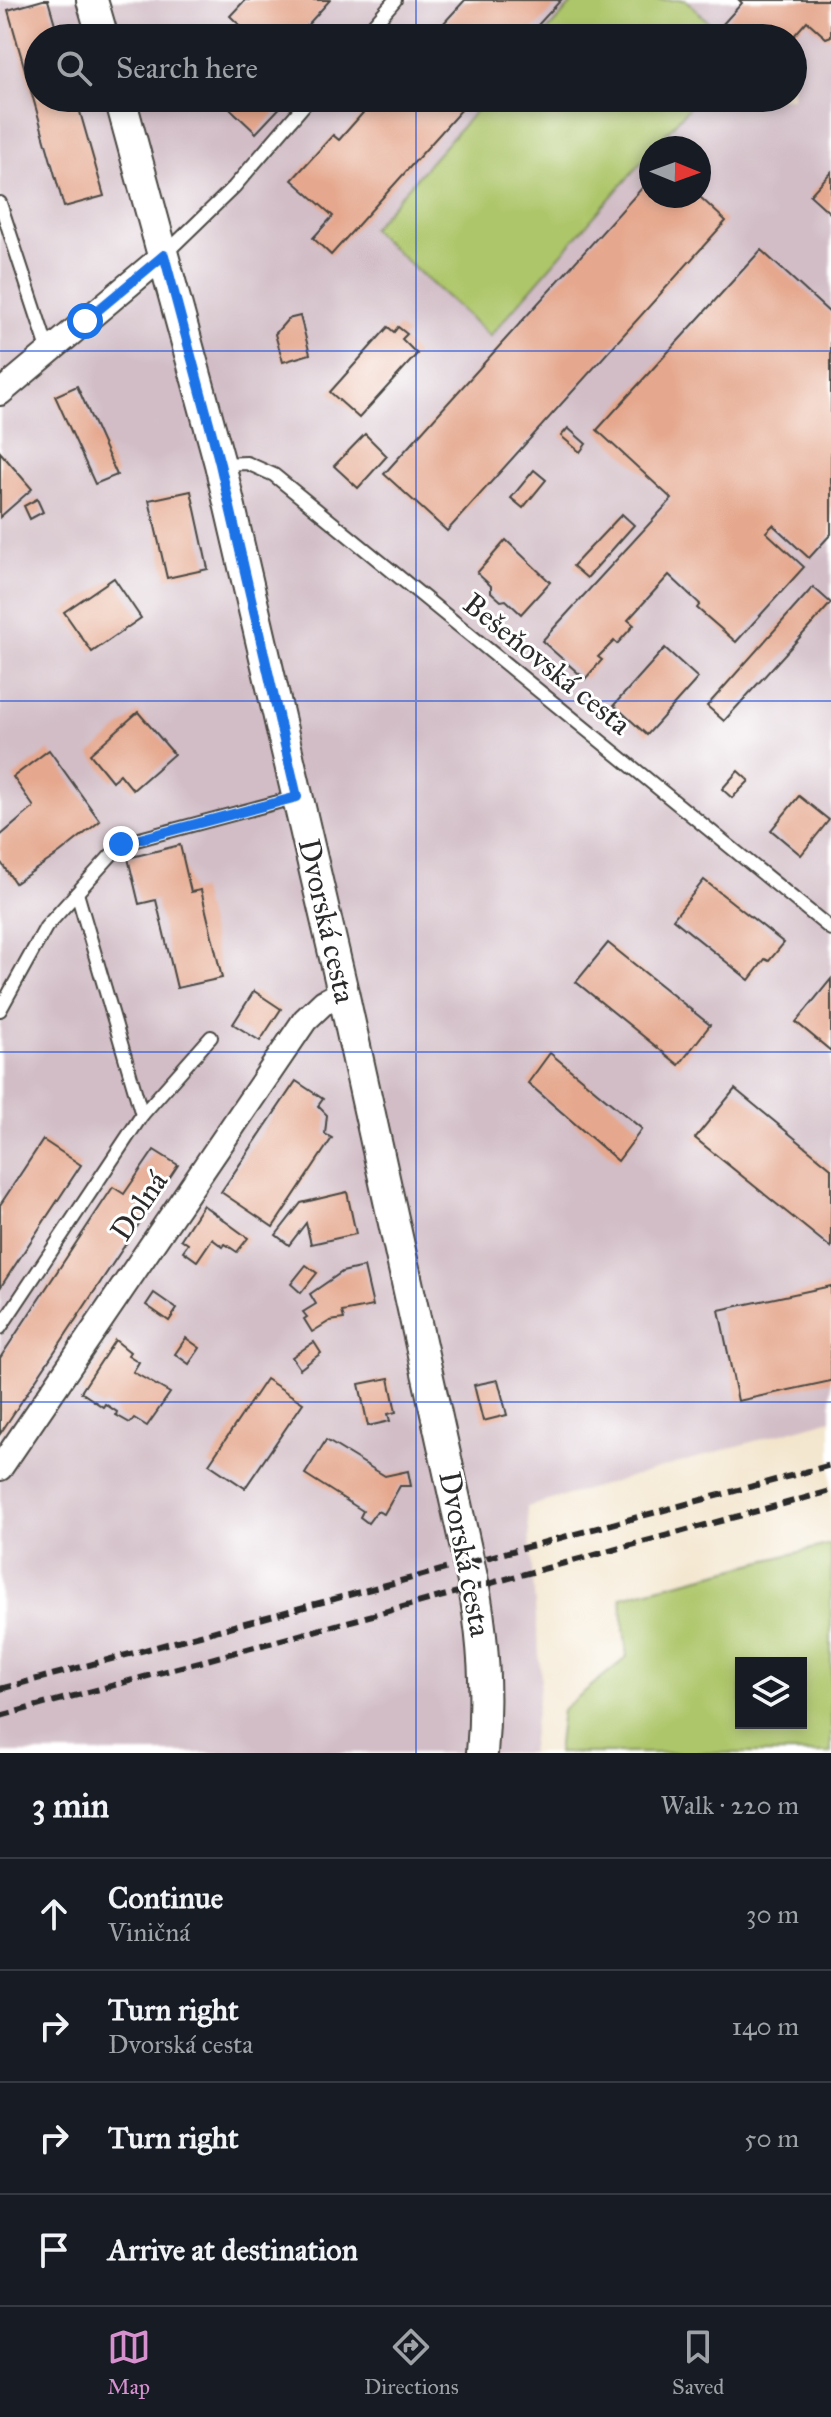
<!DOCTYPE html>
<html lang="en">
<head>
<meta charset="utf-8">
<style>
	body { margin:0; font-family:"IM FELL Great Primer",serif; background:#20242c; color:#f1f3f6 }
	.controls { position:absolute; right:24px; bottom:24px; display:grid; overflow:hidden; border-radius:0px; box-shadow:0 4px 12px #0003 }
	.controls button { width:72px; height:72px; display:grid; place-items:center; padding:0; border:0; border-bottom:2px solid #363941; background:#171b24; color:#f1f3f6; font:40px sans-serif }
	.compass { position:absolute; left:639px; top:136px; width:72px; height:72px; border-radius:50%; background:#171b24; box-shadow:0 4px 12px #0003; rotate:91deg }
	.stop { position:absolute; width:24px; height:24px; margin:-18px; border:6px solid #1a73e8; border-radius:50%; background:#fff }
	.stop.end { background:#1a73e8; border-color:#fff; box-shadow:0 2px 8px #0008 }
	.list { margin:0; padding:0; list-style:none }
	h2 { display:flex; justify-content:space-between; align-items:center; height:104px; margin:0; padding:0 32px; font-size:34px }
	h2 small { font-size:26px; font-weight:400; color:#9ea1a6 }
	.list li { display:grid; grid-template-columns:52px 1fr auto; gap:24px; align-items:center; box-sizing:border-box; height:112px; padding:0 32px; border-top:2px solid #363941 }
	.list b { display:block; font-size:30px; white-space:nowrap }
	.list p { margin:0; font-size:26px; white-space:nowrap; color:#9ea1a6 }
	.list em { font-size:26px; font-style:normal; color:#9ea1a6 }
	.icon { flex:none; width:44px; height:44px; fill:none; stroke:currentColor; stroke-width:2; stroke-linecap:round; stroke-linejoin:round }
	.map { position:relative; flex:none; width:831px; height:1753px; overflow:hidden }
	.search { position:absolute; background:#171b24; box-shadow:0 4px 12px #0003; left:24px; right:24px; top:24px; height:88px; display:flex; align-items:center; gap:20px; box-sizing:border-box; padding:0 28px; border-radius:44px; color:#9ea1a6; font-size:30px }
	.sheet { height:552px; background:#171b24 }
	nav { display:flex; justify-content:space-around; align-items:center; box-sizing:border-box; height:112px; border-top:2px solid #363941; background:#171b24; font-size:22px; color:#9ea1a6 }
	nav a { display:grid; justify-items:center; gap:4px }
	nav .on { color:#d690ce }
	.map>svg:first-child { display:block }
	.industrial { fill:#d2bdc6; fill-rule:evenodd }
	.green { fill:#aec66b; stroke:#6c784b; stroke-width:2; fill-rule:evenodd }
	.building { fill:#e5a78d }
	.lines { fill:none; stroke-linecap:round; stroke-linejoin:round }
	.service-casing { stroke:#494743; stroke-width:16 }
	.minor-casing { stroke:#494743; stroke-width:28 }
	.tertiary-casing { stroke:#494743; stroke-width:34 }
	.service { stroke:#fff; stroke-width:12 }
	.minor { stroke:#fff; stroke-width:24 }
	.tertiary { stroke:#fff; stroke-width:30 }
	.rail { stroke:#2b2b2b; stroke-width:6; stroke-dasharray:12 6; stroke-linecap:butt }
	.route { stroke:#1a73e8; stroke-width:10 }
	.grid { fill:none; stroke:#1d4ed8; stroke-width:2; stroke-opacity:0.55 }
	.labels { text-anchor:middle; stroke-width:6; stroke-linejoin:round; paint-order:stroke }
	.street-label { font-size:30px; fill:#2b2b2b; stroke:#fff }
</style>
</head>
<body>
<div class="map">
<svg width="831" height="1753" viewBox="0 0 831 1753">
	<rect width="100%" height="100%" fill="#fff"/>
	<filter id="ink" filterUnits="userSpaceOnUse"><feTurbulence type="fractalNoise" baseFrequency=".0125" numOctaves="2"/><feDisplacementMap in="SourceGraphic" scale="16" xChannelSelector="R" yChannelSelector="G"/><feConvolveMatrix kernelMatrix="1 2 1 2 8 2 1 2 1" color-interpolation-filters="sRGB"/></filter>
	<filter id="wash" filterUnits="userSpaceOnUse"><feTurbulence type="fractalNoise" baseFrequency=".006" numOctaves="4" result="noise"/><feDisplacementMap in="SourceGraphic" scale="32" xChannelSelector="R" yChannelSelector="G"/><feGaussianBlur stdDeviation="1.8" result="paint"/><feColorMatrix in="noise" values="0 0 0 0 0 0 0 0 0 0 0 0 0 0 0 0 0 1.4 0 .05"/><feComposite in="paint" operator="in"/></filter>
	<g filter="url(#wash)">
		<rect width="100%" height="100%" fill="#f3e5cc"/>
		<path class="industrial" d="M0,0H831V1419L527,1507L541,1678L530,1753H0ZM38,38H793V98H38ZM651,148H699V196H651Z"/>
		<g class="green">
			<polygon points="575,0 686,0 725,38 541,38"/>
			<polygon points="487,98 697,98 490,336 371,229"/>
			<path d="M831,1544V1753H557L562,1710L627,1657L621,1597ZM801,1663V1723H741V1663Z"/>
		</g>
		<g id="blocks">
			<g class="building">
				<polygon points="43,0 48,0 59,38 38,38 38,98 76,98 104,196 64,207 8,10"/>
				<polygon points="245,0 330,0 296,38 241,38 247,32 230,16"/>
				<polygon points="465,0 561,0 526,38 430,38"/>
				<polygon points="739,0 831,0 831,36 826,38 807,21 792,38 776,38 767,30 759,38 736,38 722,25 742,3"/>
				<polygon points="218,30 227,38 210,38"/>
				<polygon points="219,98 289,98 256,133"/>
				<polygon points="376,98 472,98 331,255 313,238 333,216 292,180 333,135 339,140"/>
				<polygon points="831,172 831,214 810,195"/>
				<polygon points="651,178 651,196 699,196 726,221 447,531 384,474"/>
				<polygon points="761,250 831,314 831,534 809,558 773,525 766,532 804,567 736,642 697,608 700,604 669,575 628,620 634,625 617,644 614,641 598,657 602,660 585,679 542,641 672,499 597,430"/>
				<polygon points="300,316 310,354 283,362 275,334 288,319"/>
				<polygon points="388,327 394,332 398,327 407,334 402,339 417,354 359,418 330,392"/>
				<polygon points="77,386 117,475 95,484 55,396"/>
				<polygon points="568,428 586,444 580,452 561,436"/>
				<polygon points="365,434 387,456 358,488 334,466"/>
				<polygon points="0,452 32,489 0,517"/>
				<polygon points="534,470 546,480 523,508 511,498"/>
				<polygon points="191,491 208,569 167,578 149,500"/>
				<polygon points="37,499 43,512 30,519 24,506"/>
				<polygon points="622,514 634,525 587,578 573,566"/>
				<polygon points="506,540 550,582 521,614 506,600 501,601 491,592 491,586 477,573"/>
				<polygon points="114,578 141,618 92,652 64,612"/>
				<polygon points="813,587 831,603 724,721 707,706"/>
				<polygon points="665,648 698,678 647,735 614,705"/>
				<polygon points="138,712 174,754 133,790 120,774 112,781 90,754"/>
				<polygon points="49,750 100,821 60,853 15,883 0,861 0,836 34,807 13,777"/>
				<polygon points="738,771 749,781 732,798 722,789"/>
				<polygon points="799,796 829,820 801,855 771,830"/>
				<polygon points="180,845 191,892 201,890 222,978 177,988 156,900 139,904 128,858"/>
				<polygon points="704,880 784,943 769,961 765,959 749,980 673,919"/>
				<polygon points="608,943 710,1025 679,1065 576,982"/>
				<polygon points="831,979 831,1051 796,1022"/>
				<polygon points="254,991 281,1009 260,1041 233,1024"/>
				<polygon points="550,1053 642,1129 618,1161 528,1083"/>
				<polygon points="296,1081 323,1099 318,1106 327,1115 325,1134 332,1138 273,1227 221,1192"/>
				<polygon points="735,1089 831,1168 831,1248 695,1138"/>
				<polygon points="43,1140 81,1165 0,1288 0,1205"/>
				<polygon points="154,1150 178,1165 0,1434 0,1358 113,1187 124,1194"/>
				<polygon points="347,1192 356,1234 311,1244 306,1223 289,1245 276,1235 301,1203"/>
				<polygon points="203,1205 248,1238 237,1252 225,1244 223,1247 212,1239 197,1261 183,1251 188,1244 181,1239"/>
				<polygon points="306,1265 317,1273 301,1293 291,1284"/>
				<polygon points="364,1267 373,1306 342,1312 344,1319 330,1321 312,1332 304,1319 307,1317 303,1312 316,1304 310,1294 342,1272"/>
				<polygon points="831,1286 831,1381 738,1401 719,1310"/>
				<polygon points="154,1293 177,1309 169,1321 146,1305"/>
				<polygon points="186,1338 200,1348 189,1364 175,1354"/>
				<polygon points="115,1340 130,1352 128,1355 139,1362 133,1372 170,1393 147,1426 134,1418 130,1423 116,1415 117,1412 105,1404 103,1407 81,1392"/>
				<polygon points="314,1342 321,1353 300,1369 292,1357"/>
				<polygon points="389,1378 396,1412 388,1414 390,1421 368,1426 359,1384"/>
				<polygon points="266,1379 303,1403 245,1488 209,1464"/>
				<polygon points="498,1380 507,1415 483,1421 474,1385"/>
				<polygon points="326,1440 385,1476 408,1471 411,1486 400,1486 384,1514 377,1511 368,1523 360,1517 363,1511 305,1474"/>
			</g>
		</g>
	</g>
	<g filter="url(#ink)">
		<use href="#blocks" fill-opacity="0" stroke="#494743" stroke-width="2"/>
		<g class="lines">
			<defs>
				<g id="service">
					<polyline points="362,38 395,0"/>
					<polyline points="0,203 49,352"/>
					<polyline points="166,253 234,187 310,98"/>
					<polyline points="220,464 247,463 274,475 831,929"/>
					<polyline points="77,893 142,1115"/>
					<polyline points="0,1010 46,927 121,844 297,797"/>
					<polyline points="0,1328 142,1115 211,1037"/>
				</g>
				<g id="minor">
					<polyline points="0,393 164,255"/>
					<polyline points="0,1468 305,1020 324,1002 343,992"/>
				</g>
				<g id="tertiary">
					<polyline points="92,0 103,38"/>
					<path d="M120,98L220,464L343,992L469,1563C483,1626 488,1688 482,1753"/>
				</g>
			</defs>
			<use href="#service" class="service-casing"/>
			<use href="#minor" class="minor-casing"/>
			<use href="#tertiary" class="tertiary-casing"/>
			<use href="#service" class="service"/>
			<use href="#minor" class="minor"/>
			<use href="#tertiary" class="tertiary"/>
			<g class="rail">
				<polyline points="0,1689 831,1465"/>
				<polyline points="0,1716 831,1491"/>
			</g>
		</g>
	</g>
	<g class="lines" filter="url(#ink)">
		<polyline class="route" points="85,321 164,255 220,464 297,797 121,844"/>
	</g>
	<path class="grid" d="M416,0V38M416,98V1753M0,351H831M0,701H831M0,1052H831M0,1402H831"/>
	<g class="labels">
		<g class="street-label">
			<text transform="translate(547 664) rotate(39)" y="10">Bešeňovská cesta</text>
			<text transform="translate(327 921) rotate(77)" y="10">Dvorská cesta</text>
			<text transform="translate(139 1206) rotate(-56)" y="10">Dolná</text>
			<text transform="translate(465 1554) rotate(79)" y="10">Dvorská cesta</text>
		</g>
	</g>
</svg>
<div class="controls">
<button><svg class="icon" aria-label="layers" viewBox="0 0 24 24"><path d="M12 4l9 5-9 5-9-5zM3 14l9 5 9-5"/></svg></button>
</div>
<svg class="compass" viewBox="-18 -18 36 36"><path d="M0-13l5 13h-10z" fill="#e53935"/><path d="M0 13l5-13h-10z" fill="#9ea1a6"/></svg>
<div class="stop" style="left:85px;top:321px"></div>
<div class="stop end" style="left:121px;top:844px"></div>
<div class="search"><svg class="icon" aria-label="search" viewBox="0 0 24 24"><circle cx="10" cy="10" r="6"/><path d="M15 15l6 6"/></svg>Search here</div>
</div>
<section class="sheet">
<h2>3 min<small>Walk · 220 m</small></h2>
<ul class="list">
<li><svg class="icon" aria-label="ahead" viewBox="0 0 24 24"><path d="M12 20V5M6 11l6-6 6 6"/></svg><div><b>Continue</b><p>Viničná</p></div><em>30 m</em></li>
<li><svg class="icon" aria-label="right" viewBox="0 0 24 24"><path d="M7 20v-9h11M14 6l5 5-5 5"/></svg><div><b>Turn right</b><p>Dvorská cesta</p></div><em>140 m</em></li>
<li><svg class="icon" aria-label="right" viewBox="0 0 24 24"><path d="M7 20v-9h11M14 6l5 5-5 5"/></svg><div><b>Turn right</b></div><em>50 m</em></li>
<li><svg class="icon" aria-label="arrive" viewBox="0 0 24 24"><path d="M6 21V4h12l-3 4 3 4H6"/></svg><div><b>Arrive at destination</b></div></li>
</ul>
</section>
<nav>
<a class="on"><svg class="icon" aria-label="map" viewBox="0 0 24 24"><path d="M3 6l6-2 6 2 6-2v14l-6 2-6-2-6 2zM9 4v14M15 6v14"/></svg>Map</a>
<a><svg class="icon" aria-label="directions" viewBox="0 0 24 24"><path d="M12 3l9 9-9 9-9-9zM9 14v-3h6M13 9l2 2-2 2"/></svg>Directions</a>
<a><svg class="icon" aria-label="saved" viewBox="0 0 24 24"><path d="M7 4h10v16l-5-4-5 4z"/></svg>Saved</a>
</nav>
</body>
</html>
